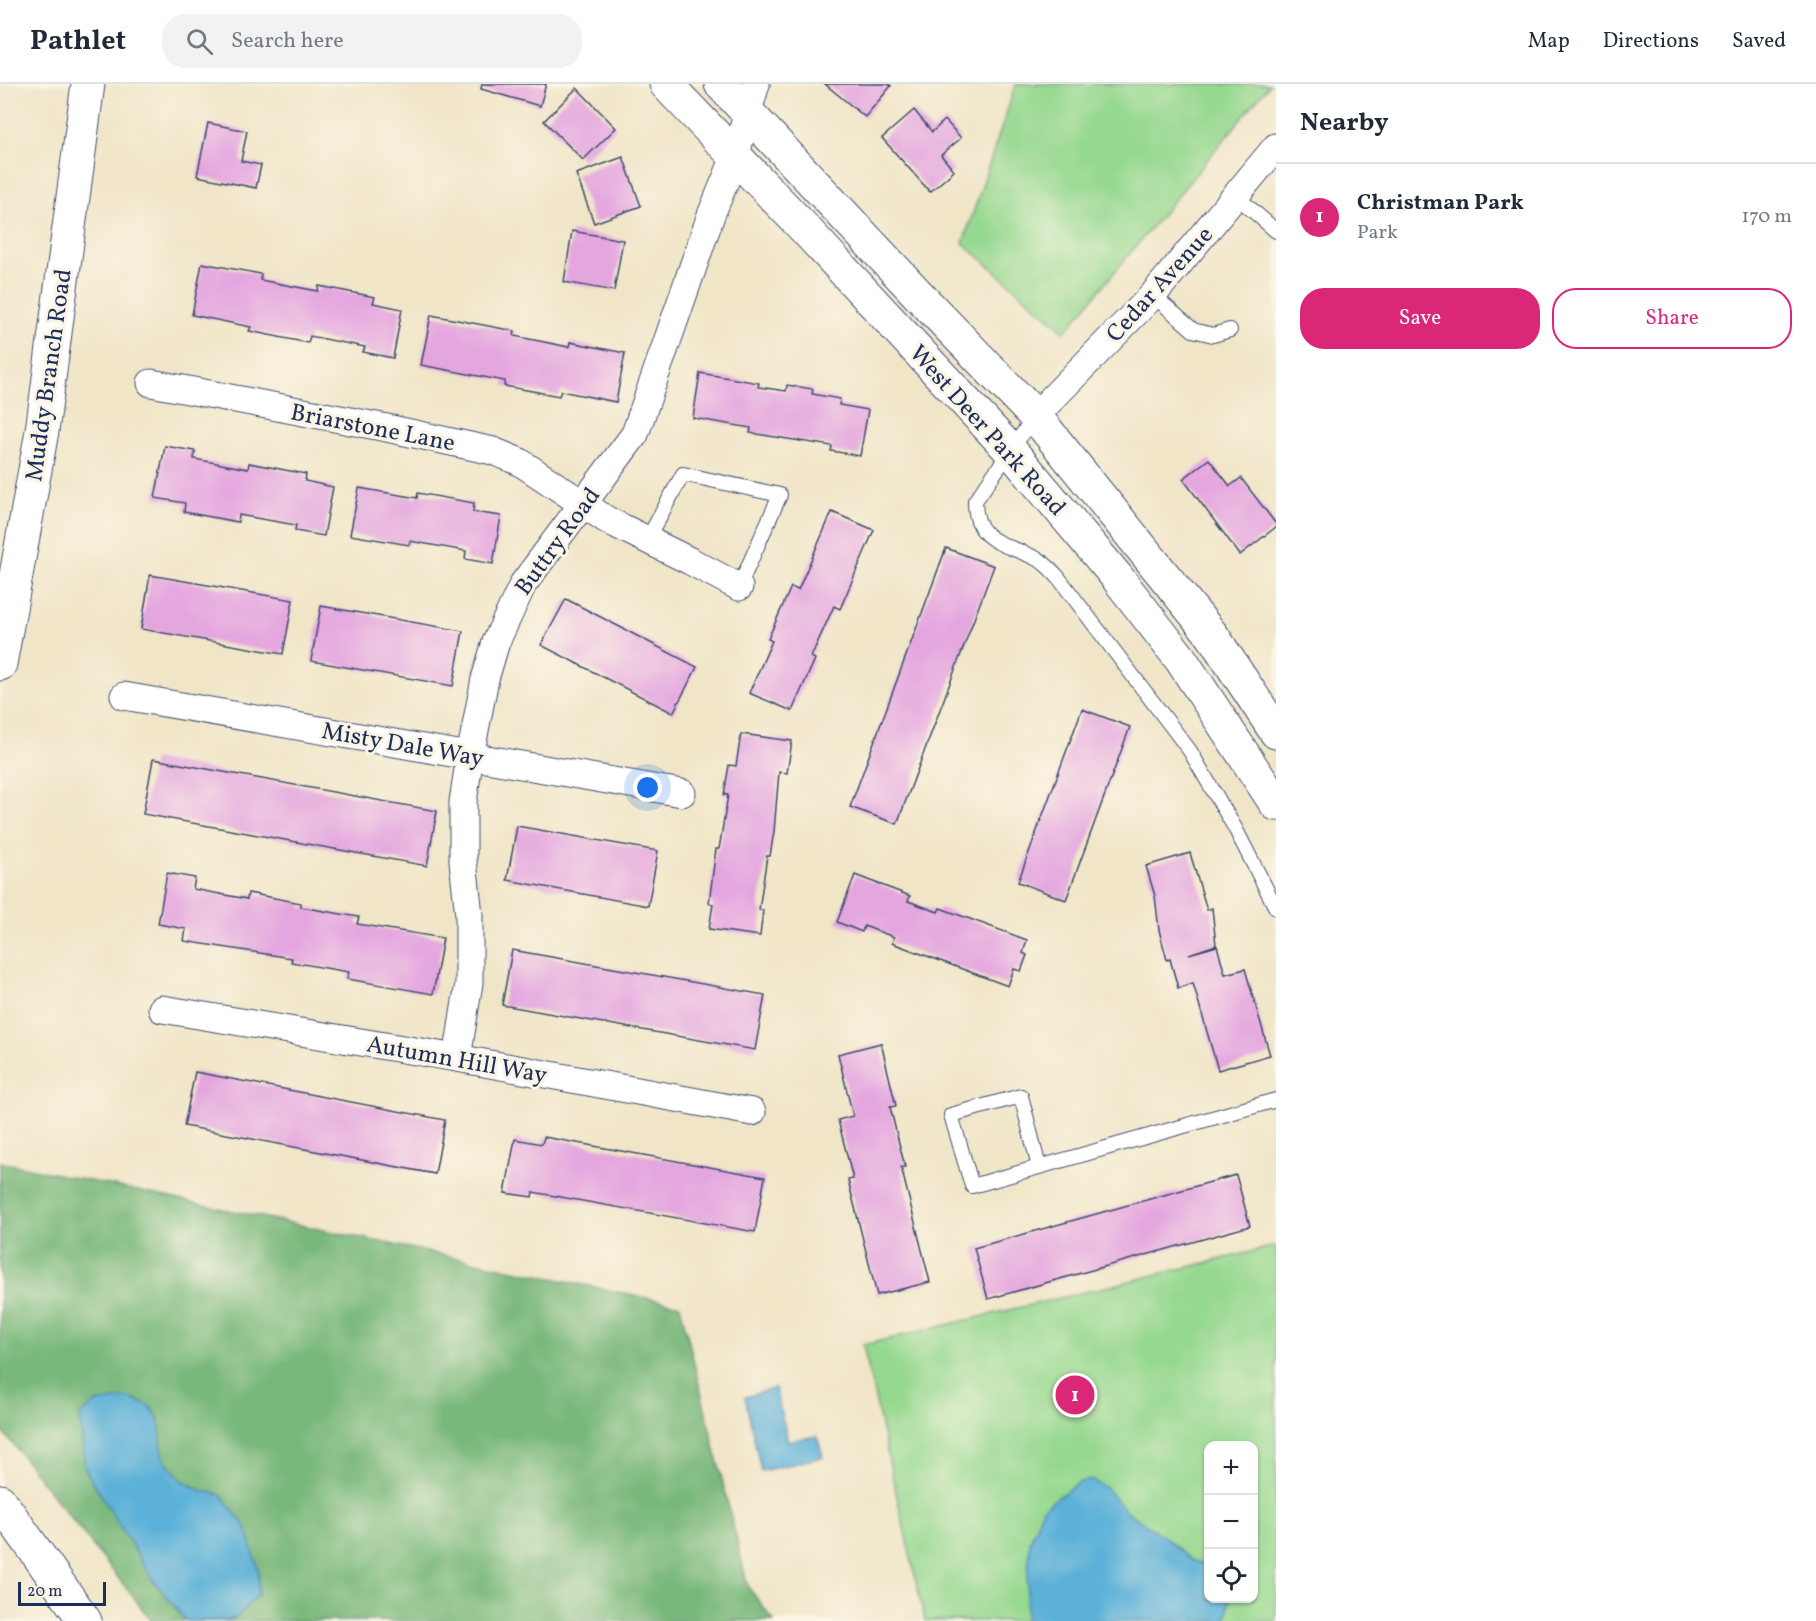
<!DOCTYPE html>
<html lang="en">
<head>
<meta charset="utf-8">
<style>
	body { margin:0; font-family:Vollkorn,serif; background:#f2f2f3; color:#1f2937 }
	.controls { position:absolute; right:18px; bottom:18px; display:grid; overflow:hidden; border-radius:12px; box-shadow:0 2px 4px #0004 }
	.controls button { width:54px; height:54px; display:grid; place-items:center; padding:0; border:0; border-bottom:2px solid #e0e1e3; background:#fff; color:#1f2937; font:30px sans-serif }
	.scale { position:absolute; left:18px; bottom:15px; width:88px; box-sizing:border-box; padding-left:6px; border:3px solid #1b2f5e; border-top:0; font-size:16px; line-height:21px; white-space:nowrap; color:#1b2f5e; -webkit-text-stroke:4px #fcf5e5; paint-order:stroke }
	.you { position:absolute; left:648px; top:704px; width:21px; height:21px; margin:-15px; border:4px solid #fff; border-radius:50%; background:#1a73e8; box-shadow:0 0 0 9px #1a73e833 }
	.badge { display:grid; place-items:center; width:39px; height:39px; border-radius:50%; background:#db2777; color:#fff; font-size:20px; font-weight:700 }
	.pin { position:absolute; translate:-50% -50%; border:3px solid #fff; box-shadow:0 2px 6px #0006 }
	.list { margin:0; padding:0; list-style:none }
	h2 { display:flex; justify-content:space-between; align-items:center; height:78px; margin:0; padding:0 24px; font-size:26px }
	h2 small { font-size:20px; font-weight:400; color:#747a83 }
	.list li { display:grid; grid-template-columns:39px 1fr auto; gap:18px; align-items:center; box-sizing:border-box; height:108px; padding:0 24px; border-top:2px solid #e0e1e3 }
	.list b { display:block; font-size:22px; white-space:nowrap }
	.list p { margin:0; font-size:20px; white-space:nowrap; color:#747a83 }
	.list em { font-size:20px; font-style:normal; color:#747a83 }
	.actions { display:flex; gap:12px; padding:18px 24px }
	.actions a { flex:1; padding:14px 0; border:2px solid #db2777; border-radius:24px; text-align:center; font-size:21px; color:#db2777 }
	.actions .main { background:#db2777; color:#fff }
	.icon { flex:none; width:33px; height:33px; fill:none; stroke:currentColor; stroke-width:2; stroke-linecap:round; stroke-linejoin:round }
	.map { position:relative; flex:none; width:1276px; height:1537px; overflow:hidden }
	header { display:flex; align-items:center; gap:36px; box-sizing:border-box; height:84px; padding:0 30px; background:#fff; border-bottom:2px solid #e0e1e3 }
	header strong { font-size:28px }
	nav { display:flex; gap:33px; margin-inline-start:auto; font-size:21px }
	.search { width:420px; height:54px; background:#f2f2f3; display:flex; align-items:center; gap:15px; box-sizing:border-box; padding:0 21px; border-radius:24px; color:#747a83; font-size:22px }
	main { display:flex }
	aside { flex:1; background:#fff }
	.map>svg:first-child { display:block }
	.green { fill:#95d88f; stroke:#588476; stroke-width:1.5; fill-rule:evenodd }
	.forest { fill:#78b87a; stroke:#4a746c; stroke-width:1.5 }
	.water { fill:#5cb1d8; stroke:#3c709b; stroke-width:1.5 }
	.building { fill:#e4a6df }
	.lines { fill:none; stroke-linecap:round; stroke-linejoin:round }
	.service-casing { stroke:#3b4a6e; stroke-width:16 }
	.minor-casing { stroke:#3b4a6e; stroke-width:29 }
	.tertiary-casing { stroke:#3b4a6e; stroke-width:35 }
	.secondary-casing { stroke:#3b4a6e; stroke-width:35 }
	.motorway-casing { stroke:#3b4a6e; stroke-width:35 }
	.service { stroke:#fff; stroke-width:14 }
	.minor { stroke:#fff; stroke-width:27 }
	.tertiary { stroke:#fff; stroke-width:33 }
	.secondary { stroke:#fff; stroke-width:33 }
	.motorway { stroke:#fff; stroke-width:33 }
	.labels { text-anchor:middle; stroke-width:6; stroke-linejoin:round; paint-order:stroke }
	.street-label { font-size:24px; fill:#1b2f5e; stroke:#fcf5e5 }
</style>
</head>
<body>
<header>
<strong>Pathlet</strong>
<div class="search"><svg class="icon" aria-label="search" viewBox="0 0 24 24"><circle cx="10" cy="10" r="6"/><path d="M15 15l6 6"/></svg>Search here</div>
<nav><a>Map</a><a>Directions</a><a>Saved</a></nav>
</header>
<main>
<div class="map">
<svg width="1276" height="1537" viewBox="0 0 1276 1537">
	<rect width="100%" height="100%" fill="#fcf5e5"/>
	<filter id="ink" filterUnits="userSpaceOnUse"><feTurbulence type="fractalNoise" baseFrequency=".0167" numOctaves="2"/><feDisplacementMap in="SourceGraphic" scale="12" xChannelSelector="R" yChannelSelector="G"/><feConvolveMatrix kernelMatrix="1 2 1 2 8 2 1 2 1" color-interpolation-filters="sRGB"/></filter>
	<filter id="wash" filterUnits="userSpaceOnUse"><feTurbulence type="fractalNoise" baseFrequency=".008" numOctaves="4" result="noise"/><feDisplacementMap in="SourceGraphic" scale="24" xChannelSelector="R" yChannelSelector="G"/><feGaussianBlur stdDeviation="1.35" result="paint"/><feColorMatrix in="noise" values="0 0 0 0 0 0 0 0 0 0 0 0 0 0 0 0 0 1.4 0 .05"/><feComposite in="paint" operator="in"/></filter>
	<g filter="url(#wash)">
		<rect width="100%" height="100%" fill="#f0e5c7"/>
		<g class="green">
			<polygon points="1016,0 1270,0 1065,248 963,159"/>
			<path d="M1276,1162V1537H925L863,1261ZM1208,1362H1254V1514H1208Z"/>
		</g>
		<polygon class="forest" points="0,1078 680,1221 748,1503 774,1537 152,1537 0,1344"/>
		<g class="water">
			<polygon points="775,1304 788,1357 817,1352 823,1373 761,1387 745,1313"/>
			<polygon points="129,1314 150,1322 159,1335 163,1374 183,1397 200,1406 221,1411 246,1443 259,1488 258,1510 238,1532 226,1537 186,1537 153,1496 85,1385 80,1331 95,1319"/>
			<polygon points="1092,1396 1106,1404 1126,1427 1166,1454 1191,1476 1208,1481 1208,1514 1230,1515 1226,1537 1025,1537 1030,1457 1043,1424 1079,1398"/>
		</g>
		<g id="blocks">
			<g class="building">
				<polygon points="482,0 546,0 540,22 481,5"/>
				<polygon points="825,0 888,0 891,2 865,33"/>
				<polygon points="577,4 616,44 583,76 544,37"/>
				<polygon points="914,26 932,48 945,36 961,54 941,71 954,87 930,108 882,54"/>
				<polygon points="208,39 247,47 241,77 261,81 256,104 197,92"/>
				<polygon points="623,73 641,122 594,139 576,90"/>
				<polygon points="572,147 623,156 614,207 564,198"/>
				<polygon points="202,179 261,190 260,196 318,207 319,202 375,213 373,219 402,225 393,274 363,268 365,263 310,252 308,259 249,247 251,243 192,231"/>
				<polygon points="431,231 515,247 514,252 569,263 570,258 625,269 616,318 561,307 559,312 532,307 504,302 505,297 421,281"/>
				<polygon points="700,289 759,299 758,303 786,307 787,301 813,305 812,310 840,315 839,321 868,326 860,372 831,367 832,362 750,349 751,344 693,334"/>
				<polygon points="165,362 195,367 194,375 248,385 249,379 306,390 305,397 333,403 324,452 295,447 296,441 239,431 238,438 184,428 185,419 155,414"/>
				<polygon points="1209,375 1230,402 1241,394 1276,440 1276,443 1240,471 1183,395"/>
				<polygon points="359,404 417,414 418,409 474,419 473,428 501,432 493,480 465,475 466,467 410,457 409,461 350,451"/>
				<polygon points="832,428 874,446 840,525 834,522 811,573 815,575 792,627 749,609 772,557 768,555 791,503 798,506"/>
				<polygon points="946,464 994,482 897,740 850,723"/>
				<polygon points="150,491 293,516 283,570 141,545"/>
				<polygon points="566,515 697,583 673,629 541,561"/>
				<polygon points="321,522 463,547 453,602 311,577"/>
				<polygon points="1082,625 1130,643 1066,816 1018,798"/>
				<polygon points="741,650 792,657 787,689 779,688 774,747 770,772 767,772 759,826 763,826 760,852 709,845 713,820 709,819 716,765 719,765 728,711 724,711 729,681 736,682"/>
				<polygon points="153,675 437,727 427,782 143,730"/>
				<polygon points="517,742 658,767 648,822 507,796"/>
				<polygon points="1190,769 1207,826 1212,824 1216,861 1189,870 1217,862 1225,890 1245,885 1270,971 1218,986 1193,899 1178,904 1170,875 1167,876 1159,846 1155,812 1146,782"/>
				<polygon points="167,789 195,794 193,805 247,815 248,809 301,819 301,823 359,833 357,840 443,854 433,910 347,895 349,888 291,878 292,874 184,857 186,845 158,840"/>
				<polygon points="855,791 910,812 908,817 938,828 940,824 1027,856 1023,869 1027,871 1021,887 1014,885 1008,902 892,859 894,853 864,842 862,848 837,838"/>
				<polygon points="512,866 765,911 755,966 502,921"/>
				<polygon points="881,959 896,1022 890,1023 905,1083 901,1083 930,1198 877,1211 848,1096 853,1095 838,1036 853,1032 838,970"/>
				<polygon points="195,988 445,1036 435,1090 184,1042"/>
				<polygon points="544,1053 765,1093 755,1148 533,1108 532,1113 505,1109 515,1055 542,1060"/>
				<polygon points="1236,1091 1250,1142 988,1215 974,1164"/>
			</g>
		</g>
	</g>
	<g filter="url(#ink)">
		<use href="#blocks" fill-opacity="0" stroke="#3b4a6e" stroke-width="1.5"/>
		<g class="lines">
			<defs>
				<g id="service">
					<polyline points="1236,112 1276,147"/>
					<polyline points="1153,211 1193,246 1213,251 1230,246"/>
					<path d="M1035,332L975,417C975,460 1006,459 1037,475C1045,478 1052,487 1058,493L1190,667L1235,744L1276,824"/>
					<polyline points="647,456 683,390 780,411 739,503"/>
					<polyline points="1039,1083 1021,1012 951,1031 972,1102 1276,1016"/>
				</g>
				<g id="minor">
					<polyline points="151,299 387,344 493,367 520,378 607,436 690,477 739,503"/>
					<polyline points="1035,332 1153,211 1276,63"/>
					<polyline points="124,612 682,709"/>
					<polyline points="162,925 457,974 752,1028"/>
					<polyline points="457,974 469,899 469,831 463,777 463,718 470,672 485,595 496,558 523,500 635,350 711,131 735,73 756,0"/>
				</g>
				<g id="tertiary">
					<polyline points="666,0 805,145 1011,367 1116,492 1180,574 1276,720"/>
					<polyline points="721,0 927,220 1035,332 1212,551 1276,648"/>
				</g>
				<polyline id="secondary" points="0,580 42,347 88,0"/>
				<polyline id="motorway" points="0,1417 85,1537"/>
			</defs>
			<use href="#service" class="service-casing"/>
			<use href="#minor" class="minor-casing"/>
			<use href="#tertiary" class="tertiary-casing"/>
			<use href="#secondary" class="secondary-casing"/>
			<use href="#motorway" class="motorway-casing"/>
			<use href="#service" class="service"/>
			<use href="#minor" class="minor"/>
			<use href="#tertiary" class="tertiary"/>
			<use href="#secondary" class="secondary"/>
			<use href="#motorway" class="motorway"/>
		</g>
	</g>
	<g class="labels">
		<g class="street-label">
			<text transform="translate(1159 200) rotate(-48)" y="8">Cedar Avenue</text>
			<text transform="translate(48 291) rotate(-82)" y="8">Muddy Branch Road</text>
			<text transform="translate(373 343) rotate(11)" y="8">Briarstone Lane</text>
			<text transform="translate(988 346) rotate(48)" y="8">West Deer Park Road</text>
			<text transform="translate(557 457) rotate(-54)" y="8">Buttry Road</text>
			<text transform="translate(403 660) rotate(10)" y="8">Misty Dale Way</text>
			<text transform="translate(457 975) rotate(10)" y="8">Autumn Hill Way</text>
		</g>
	</g>
</svg>
<div class="controls">
<button>+</button>
<button>−</button>
<button><svg class="icon" aria-label="locate" viewBox="0 0 24 24"><circle cx="12" cy="12" r="6"/><path d="M12 2v4M12 18v4M2 12h4M18 12h4"/></svg></button>
</div>
<div class="scale">20 m</div>
<div class="you"></div>
<div class="pin badge" style="left:1075px;top:1311px">1</div>
</div>
<aside>
<h2>Nearby<small></small></h2>
<ul class="list">
<li><span class="badge">1</span><div><b>Christman Park</b><p>Park</p></div><em>170 m</em></li>
</ul>
<div class="actions"><a class="main">Save</a><a>Share</a></div>
</aside>
</main>
</body>
</html>
